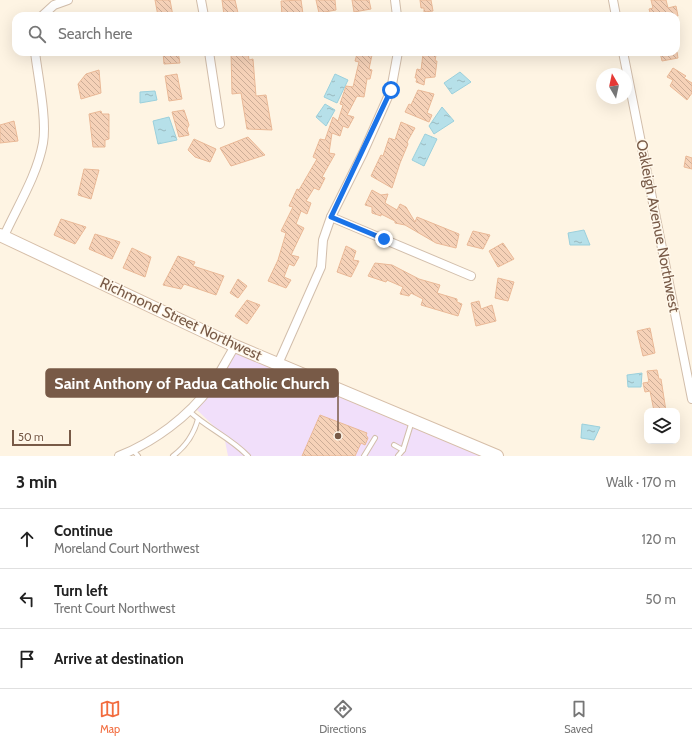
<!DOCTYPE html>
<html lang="en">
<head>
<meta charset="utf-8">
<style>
	body { margin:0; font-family:Cabin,sans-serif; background:#f2f2f2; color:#222 }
	.controls { position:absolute; right:12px; bottom:12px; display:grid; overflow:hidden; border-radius:8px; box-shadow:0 4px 16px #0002 }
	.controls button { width:36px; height:36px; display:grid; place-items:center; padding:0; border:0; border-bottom:1px solid #e0e0e0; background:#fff; color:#222; font:20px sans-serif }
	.compass { position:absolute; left:596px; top:68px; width:36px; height:36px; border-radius:50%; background:#fff; box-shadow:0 4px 16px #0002; rotate:351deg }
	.scale { position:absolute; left:12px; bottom:10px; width:59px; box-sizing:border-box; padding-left:4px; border:2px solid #785a47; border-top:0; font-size:11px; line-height:14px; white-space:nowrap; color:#785a47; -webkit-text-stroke:3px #fff8eb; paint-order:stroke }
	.stop { position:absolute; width:12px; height:12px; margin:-9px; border:3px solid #1a73e8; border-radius:50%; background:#fff }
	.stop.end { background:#1a73e8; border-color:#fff; box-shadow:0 1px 4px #0008 }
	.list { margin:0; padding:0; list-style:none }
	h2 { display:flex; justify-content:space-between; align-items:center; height:52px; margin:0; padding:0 16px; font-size:17px }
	h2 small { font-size:13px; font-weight:400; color:#767676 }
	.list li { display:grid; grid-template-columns:26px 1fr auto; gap:12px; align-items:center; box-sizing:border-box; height:60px; padding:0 16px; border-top:1px solid #e0e0e0 }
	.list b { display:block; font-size:15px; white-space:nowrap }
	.list p { margin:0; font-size:13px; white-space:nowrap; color:#767676 }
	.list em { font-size:13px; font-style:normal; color:#767676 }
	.icon { flex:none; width:22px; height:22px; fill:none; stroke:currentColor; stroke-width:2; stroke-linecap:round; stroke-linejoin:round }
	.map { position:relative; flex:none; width:692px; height:456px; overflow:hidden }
	.search { position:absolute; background:#fff; box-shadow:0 4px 16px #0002; left:12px; right:12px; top:12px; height:44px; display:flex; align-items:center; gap:10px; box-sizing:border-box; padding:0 14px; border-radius:12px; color:#767676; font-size:15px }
	.sheet { height:232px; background:#fff }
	nav { display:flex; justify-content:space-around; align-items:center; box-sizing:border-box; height:56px; border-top:1px solid #e0e0e0; background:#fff; font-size:11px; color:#767676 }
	nav a { display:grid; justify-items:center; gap:2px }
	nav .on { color:#f26c3e }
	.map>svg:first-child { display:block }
	.education { fill:#f1dffa }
	.water { fill:url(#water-ripples); stroke:#9bd0dc }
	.building { fill:url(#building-back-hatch); stroke:#eab997 }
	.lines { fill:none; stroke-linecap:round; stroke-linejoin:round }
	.lane-casing { stroke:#d2beab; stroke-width:6 }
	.street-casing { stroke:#d2beab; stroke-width:10 }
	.secondary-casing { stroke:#d6bea8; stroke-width:14 }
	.lane { stroke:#fff; stroke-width:4 }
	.street { stroke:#fff; stroke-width:8 }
	.secondary { stroke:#fff; stroke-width:12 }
	.route { stroke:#1a73e8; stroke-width:5 }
	.labels { text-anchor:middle; stroke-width:3; stroke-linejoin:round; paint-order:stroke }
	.street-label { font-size:15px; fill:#785a47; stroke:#fff8eb }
	.leader { fill:none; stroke:#785a47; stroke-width:1.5 }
	.callout-dot { fill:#785a47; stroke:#fff8eb; stroke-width:1.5 }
	.callout { fill:#785a47; stroke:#785a47; stroke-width:1.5 }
	.callout-label { font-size:16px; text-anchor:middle; font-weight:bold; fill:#fff }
</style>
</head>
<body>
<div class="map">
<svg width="692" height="456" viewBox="0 0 692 456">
	<defs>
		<pattern id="water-ripples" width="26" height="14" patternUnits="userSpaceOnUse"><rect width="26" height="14" fill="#b6e0e9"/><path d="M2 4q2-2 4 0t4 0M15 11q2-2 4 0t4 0" fill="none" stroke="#99b9bf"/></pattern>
		<pattern id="building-back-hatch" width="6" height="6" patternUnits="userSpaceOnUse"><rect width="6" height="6" fill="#f6d2b8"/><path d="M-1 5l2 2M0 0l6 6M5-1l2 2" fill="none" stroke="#ccad97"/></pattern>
	</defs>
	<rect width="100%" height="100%" fill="#fef4e3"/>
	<polygon class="education" points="235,346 497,456 228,456 224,436 193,406"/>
	<g class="water">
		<polygon points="460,72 471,82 452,94 444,83"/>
		<polygon points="335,74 348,80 337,103 324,97"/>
		<polygon points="155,91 157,100 140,103 140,92"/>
		<polygon points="325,104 335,110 326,126 316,117"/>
		<polygon points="442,107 454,121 434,134 429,126"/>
		<polygon points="169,117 177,140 158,144 153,121"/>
		<polygon points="425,134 437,139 424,166 412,160"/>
		<polygon points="584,230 590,245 570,245 568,233"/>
		<polygon points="642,373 641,387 628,387 627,375"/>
		<polygon points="582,424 600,427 594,440 581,438"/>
	</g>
	<g class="building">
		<polygon points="155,0 170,0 173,16 158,16"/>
		<polygon points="222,0 235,0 238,13 224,15"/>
		<polygon points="301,0 303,14 282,16 281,1"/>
		<polygon points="316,0 335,0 336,10 319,13"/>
		<polygon points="352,0 369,0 371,9 354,12"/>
		<polygon points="420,0 431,0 433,11 424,12 424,8 421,8"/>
		<polygon points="651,0 666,0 668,8 676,6 678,16 651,16 649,9 653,8"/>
		<polygon points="163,52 178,52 180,63 164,64"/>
		<polygon points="231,52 248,52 249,60 253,59 256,96 266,95 272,130 247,129 241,93 232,94"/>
		<polygon points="660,52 677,52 678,58 662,61"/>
		<polygon points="362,53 372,55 369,69 372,70 370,79 367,79 364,97 357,96 347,115 354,117 348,128 343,126 340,136 332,133 329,153 335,154 322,177 325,178 319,190 314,188 306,201 311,203 307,214 301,211 296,224 304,228 291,255 299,257 294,266 289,264 284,277 291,280 286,288 268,281 278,260 286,233 281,231 293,207 289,206 297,189 299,190 317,159 313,157 320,139 325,140 333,117 338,121 343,105 340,104 346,86 353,87 359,62 355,61 357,54 361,55"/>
		<polygon points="423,54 436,55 435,61 437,61 435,77 425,78 424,85 416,82 417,78 415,78 417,69 421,70"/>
		<polygon points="673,68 686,76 684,78 692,83 692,93 687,100 670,86 673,80 667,77"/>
		<polygon points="99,70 101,93 81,99 78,84 86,74"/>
		<polygon points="177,74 182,99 169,101 165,76"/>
		<polygon points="418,90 434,94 427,113 432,115 429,122 405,112 409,104 411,105"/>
		<polygon points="184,110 189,125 187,129 189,135 179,137 172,112"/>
		<polygon points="101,111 102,114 109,114 109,139 105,140 105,147 93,147 89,114"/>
		<polygon points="14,121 18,141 0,143 0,125"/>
		<polygon points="401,122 415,128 407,142 408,144 400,163 392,188 371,176 381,155 383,156 389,138 395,140"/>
		<polygon points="248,137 265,155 231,166 220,148"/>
		<polygon points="194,139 216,149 210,162 195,157 188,150"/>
		<polygon points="686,156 692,158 692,169 684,167"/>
		<polygon points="84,169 99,170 91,199 78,195"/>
		<polygon points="372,190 381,195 388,194 385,203 397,210 400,204 406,207 415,222 417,217 459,234 456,248 436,243 405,225 395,223 395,221 381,214 381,216 372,213 372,207 365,205"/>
		<polygon points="61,219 86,227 75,244 54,235"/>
		<polygon points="473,231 490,235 483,249 467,245"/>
		<polygon points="95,234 120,242 112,259 89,249"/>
		<polygon points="503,243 514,259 498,267 489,251"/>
		<polygon points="346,246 356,251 353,260 359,261 351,277 337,272"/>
		<polygon points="132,248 151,257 145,277 123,268"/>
		<polygon points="178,256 195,262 193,266 224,276 216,295 184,284 181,289 163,285"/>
		<polygon points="375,263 392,265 419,279 440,285 437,293 457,299 457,302 462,304 458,316 421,305 423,299 411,293 409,296 400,294 403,287 387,280 386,282 368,276"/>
		<polygon points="498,278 514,282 508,301 495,298"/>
		<polygon points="238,279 247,286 238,298 230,293"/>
		<polygon points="247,300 260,305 247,324 235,316"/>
		<polygon points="479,301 481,309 492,305 496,321 476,326 471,303"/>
		<polygon points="650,328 655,353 643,356 637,331"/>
		<polygon points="657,370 659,379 661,379 666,411 654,411 650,391 645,392 643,383 649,382 647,371"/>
		<polygon points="320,415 367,433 366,435 368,438 365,445 361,443 355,456 302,456"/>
	</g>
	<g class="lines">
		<defs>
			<g id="lane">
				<path d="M189,411C207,428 231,438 248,456"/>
				<polyline points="394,445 403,450 412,421"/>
				<polyline points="133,450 138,456"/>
				<path d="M173,456C185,447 194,434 198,419"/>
				<polyline points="364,456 375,438"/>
				<polyline points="398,456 403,450"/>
			</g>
			<g id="street">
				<polyline points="201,0 204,16"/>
				<polyline points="395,0 397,16"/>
				<polyline points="613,0 616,16"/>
				<polyline points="42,16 54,5 68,0"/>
				<polyline points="209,52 220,124"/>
				<polyline points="623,52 692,399"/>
				<polyline points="331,217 471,276"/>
				<path d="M4,236C17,207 37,176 43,143C47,119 38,77 35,52"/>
				<polyline points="278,364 321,267 323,240 331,217 363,153 391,90 398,52"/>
				<path d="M119,456C154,442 188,417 211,386C220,373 227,359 235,346"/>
			</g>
			<polyline id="secondary" points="0,235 235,346 497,456"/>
		</defs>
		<use href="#lane" class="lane-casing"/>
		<use href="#street" class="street-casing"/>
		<use href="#secondary" class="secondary-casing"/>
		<use href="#lane" class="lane"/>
		<use href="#street" class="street"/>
		<use href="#secondary" class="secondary"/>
	</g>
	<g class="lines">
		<polyline class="route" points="384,239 331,217 391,90"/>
	</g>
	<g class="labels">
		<g class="street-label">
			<text transform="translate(658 226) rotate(79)" y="5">Oakleigh Avenue Northwest</text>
			<text transform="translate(181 319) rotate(25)" y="5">Richmond Street Northwest</text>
		</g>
	</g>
	<path class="leader" d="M338 436L338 383"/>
	<circle class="callout-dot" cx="338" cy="436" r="4"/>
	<rect class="callout" x="46" y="369" width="292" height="28" rx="4"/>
	<g class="callout-label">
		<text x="192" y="389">Saint Anthony of Padua Catholic Church</text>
	</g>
</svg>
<div class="controls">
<button><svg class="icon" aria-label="layers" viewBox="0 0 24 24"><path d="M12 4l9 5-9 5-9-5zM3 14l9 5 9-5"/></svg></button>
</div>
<svg class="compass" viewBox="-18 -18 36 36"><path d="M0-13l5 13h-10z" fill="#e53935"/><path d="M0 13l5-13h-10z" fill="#767676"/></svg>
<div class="scale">50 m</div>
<div class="stop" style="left:391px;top:90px"></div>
<div class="stop end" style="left:384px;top:239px"></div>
<div class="search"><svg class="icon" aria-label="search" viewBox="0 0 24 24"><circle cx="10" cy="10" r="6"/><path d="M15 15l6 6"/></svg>Search here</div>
</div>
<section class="sheet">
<h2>3 min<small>Walk · 170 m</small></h2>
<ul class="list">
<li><svg class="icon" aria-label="ahead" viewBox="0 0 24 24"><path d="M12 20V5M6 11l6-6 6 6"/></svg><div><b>Continue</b><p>Moreland Court Northwest</p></div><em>120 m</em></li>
<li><svg class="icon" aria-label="left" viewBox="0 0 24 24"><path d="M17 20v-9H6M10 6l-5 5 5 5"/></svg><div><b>Turn left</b><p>Trent Court Northwest</p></div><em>50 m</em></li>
<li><svg class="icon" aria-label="arrive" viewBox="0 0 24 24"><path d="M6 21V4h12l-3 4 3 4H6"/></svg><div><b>Arrive at destination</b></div></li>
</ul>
</section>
<nav>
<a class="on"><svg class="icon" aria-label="map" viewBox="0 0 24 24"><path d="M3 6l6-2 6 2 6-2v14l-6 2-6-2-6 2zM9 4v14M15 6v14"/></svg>Map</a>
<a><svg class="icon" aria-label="directions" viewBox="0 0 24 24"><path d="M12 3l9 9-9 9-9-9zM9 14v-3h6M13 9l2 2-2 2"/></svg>Directions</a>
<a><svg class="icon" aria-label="saved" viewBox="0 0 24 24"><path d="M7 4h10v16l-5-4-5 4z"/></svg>Saved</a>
</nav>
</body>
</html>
